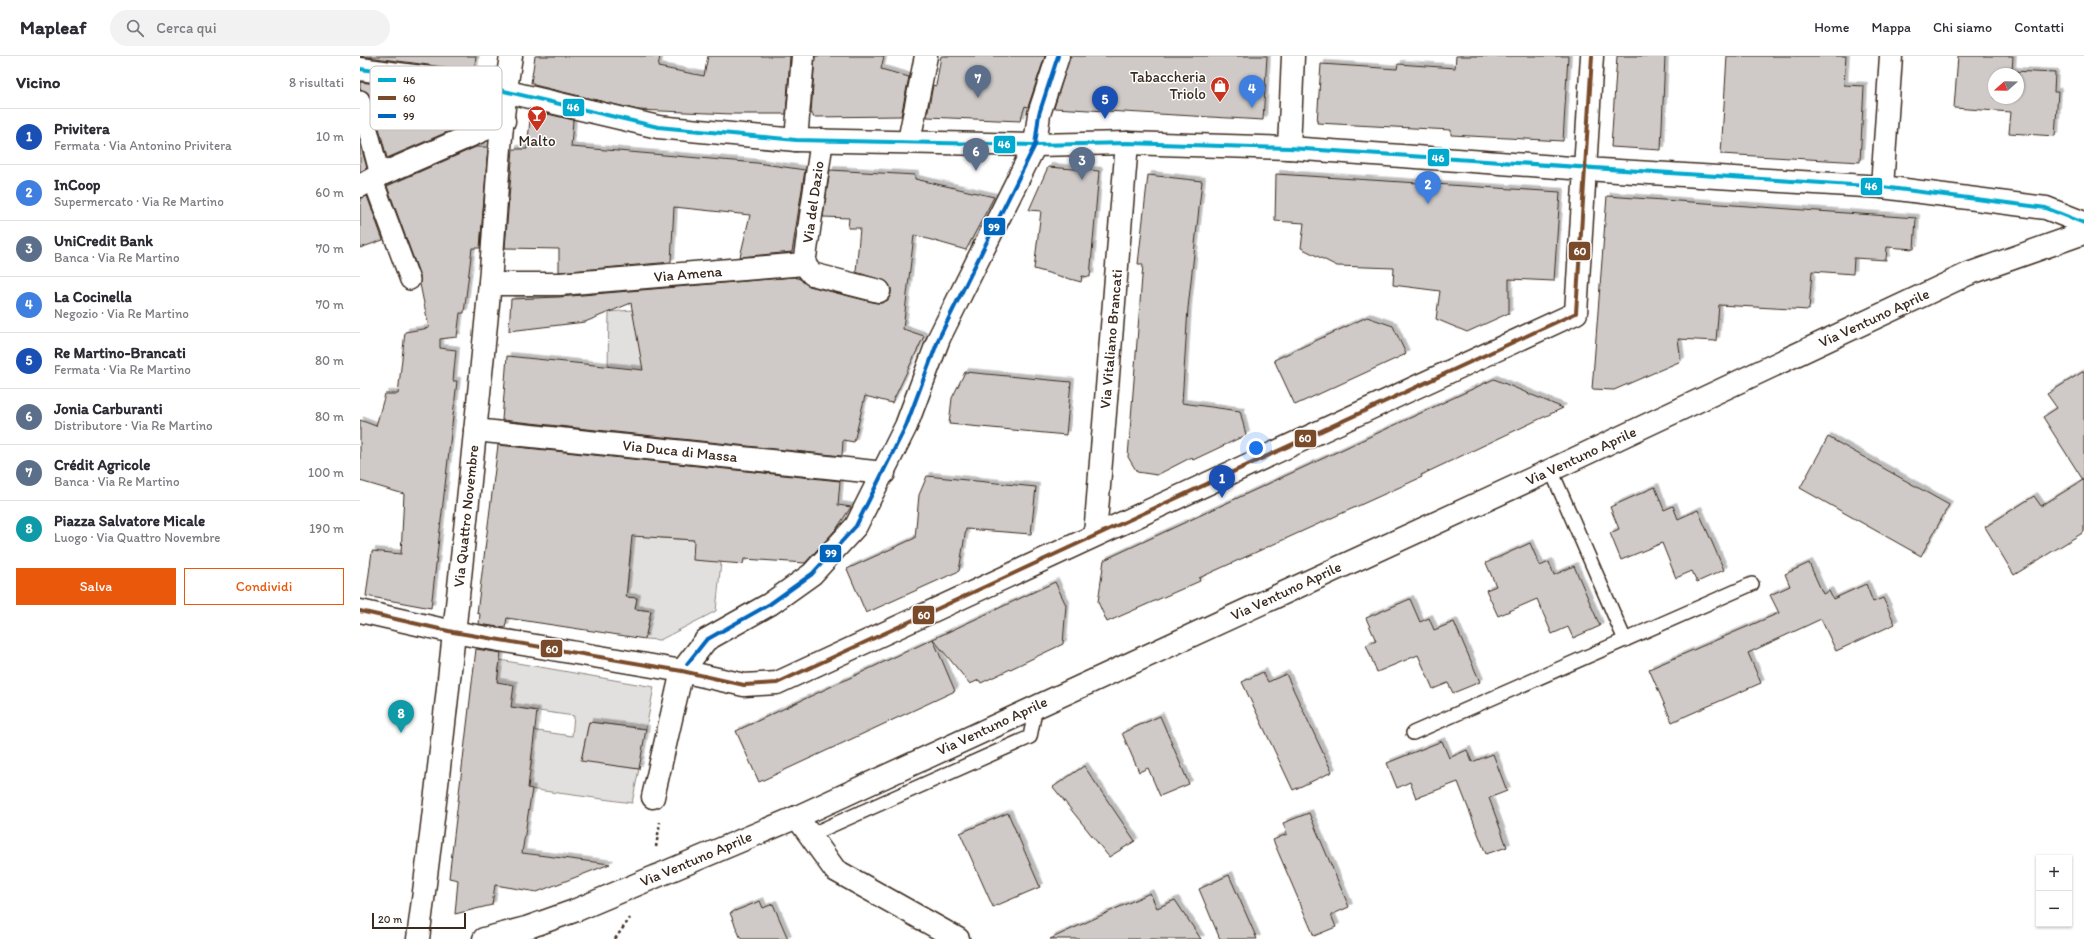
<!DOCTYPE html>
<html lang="it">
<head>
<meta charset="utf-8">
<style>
	body { margin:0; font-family:Itim,sans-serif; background:#f2f2f3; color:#2b2b33 }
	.controls { position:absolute; right:12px; bottom:12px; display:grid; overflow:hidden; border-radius:0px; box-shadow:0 1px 3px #0004 }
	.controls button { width:36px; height:36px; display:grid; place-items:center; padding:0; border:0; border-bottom:1px solid #e1e1e2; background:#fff; color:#2b2b33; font:20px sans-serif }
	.compass { position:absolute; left:1628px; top:12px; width:36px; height:36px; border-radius:50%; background:#fff; box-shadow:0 1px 3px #0004; rotate:250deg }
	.scale { position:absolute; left:12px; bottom:10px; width:94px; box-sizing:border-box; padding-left:4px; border:2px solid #3b2a1e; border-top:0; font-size:11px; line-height:14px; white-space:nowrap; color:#3b2a1e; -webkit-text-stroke:3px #fff; paint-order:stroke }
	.you { position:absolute; left:896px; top:392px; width:14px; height:14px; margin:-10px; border:3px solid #fff; border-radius:50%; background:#1a73e8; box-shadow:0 0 0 6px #1a73e833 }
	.badge { display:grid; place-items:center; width:26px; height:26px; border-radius:50%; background:#ea580c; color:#fff; font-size:13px; font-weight:700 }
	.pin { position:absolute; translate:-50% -33px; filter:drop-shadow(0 1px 2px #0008) }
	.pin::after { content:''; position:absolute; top:21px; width:14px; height:12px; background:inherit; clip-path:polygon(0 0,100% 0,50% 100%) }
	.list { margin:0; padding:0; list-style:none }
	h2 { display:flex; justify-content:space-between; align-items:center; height:52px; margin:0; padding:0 16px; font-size:17px }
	h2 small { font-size:13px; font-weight:400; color:#7c7c81 }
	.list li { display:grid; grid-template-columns:26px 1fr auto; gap:12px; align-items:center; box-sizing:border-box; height:56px; padding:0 16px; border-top:1px solid #e1e1e2 }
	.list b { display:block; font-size:15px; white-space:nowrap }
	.list p { margin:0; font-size:13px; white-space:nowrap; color:#7c7c81 }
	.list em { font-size:13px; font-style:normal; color:#7c7c81 }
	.actions { display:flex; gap:8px; padding:12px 16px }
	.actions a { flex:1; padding:9px 0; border:1px solid #ea580c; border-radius:0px; text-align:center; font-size:14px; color:#ea580c }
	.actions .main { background:#ea580c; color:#fff }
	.icon { flex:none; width:22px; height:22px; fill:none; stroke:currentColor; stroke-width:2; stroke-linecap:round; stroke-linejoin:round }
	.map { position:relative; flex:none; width:1724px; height:883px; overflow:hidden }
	header { display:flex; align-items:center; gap:24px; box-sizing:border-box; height:56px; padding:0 20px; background:#fff; border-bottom:1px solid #e1e1e2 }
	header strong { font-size:19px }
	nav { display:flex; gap:22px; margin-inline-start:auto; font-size:14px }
	.search { width:280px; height:36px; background:#f2f2f3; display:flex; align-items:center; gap:10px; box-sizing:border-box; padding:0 14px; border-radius:22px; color:#7c7c81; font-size:15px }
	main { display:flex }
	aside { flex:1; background:#fff }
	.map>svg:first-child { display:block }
	.green { fill:#e2e0de; stroke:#8e857e }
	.building { fill:#cfcac7; stroke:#3b2a1e; fill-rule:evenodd; filter:url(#shadow) }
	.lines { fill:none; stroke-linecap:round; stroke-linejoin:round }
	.service-casing { stroke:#3b2a1e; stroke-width:16 }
	.pedestrian-casing { stroke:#3b2a1e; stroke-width:22 }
	.minor-casing { stroke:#3b2a1e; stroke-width:25 }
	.secondary-casing { stroke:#3b2a1e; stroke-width:25 }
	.primary-casing { stroke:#3b2a1e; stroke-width:25 }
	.path { stroke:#3b2a1e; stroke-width:2.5; stroke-dasharray:3 3; stroke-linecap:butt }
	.service { stroke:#fff; stroke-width:13 }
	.pedestrian { stroke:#fff; stroke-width:19 }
	.minor { stroke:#fff; stroke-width:22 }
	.secondary { stroke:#fff; stroke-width:22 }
	.primary { stroke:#fff; stroke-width:22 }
	.bus-1-casing { stroke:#fff; stroke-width:7 }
	.bus-2-casing { stroke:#fff; stroke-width:7 }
	.bus-3-casing { stroke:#fff; stroke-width:7 }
	.bus-1 { stroke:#00a9ce; stroke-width:4 }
	.bus-2 { stroke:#7a4b2a; stroke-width:4 }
	.bus-3 { stroke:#0065bd; stroke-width:4 }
	.labels { text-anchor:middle; stroke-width:3; stroke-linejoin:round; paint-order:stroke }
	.poi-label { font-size:15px; fill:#3b2a1e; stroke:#fff; text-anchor:end }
	.street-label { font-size:15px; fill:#3b2a1e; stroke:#fff }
	.key { fill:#fff; stroke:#c4bfbc; stroke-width:1 }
	.key-label { font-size:11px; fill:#3b2a1e }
	.line-badge { stroke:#fff; stroke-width:1.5 }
	.badge-label { font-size:11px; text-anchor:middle; font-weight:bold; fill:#fff }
</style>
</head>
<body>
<header>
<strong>Mapleaf</strong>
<div class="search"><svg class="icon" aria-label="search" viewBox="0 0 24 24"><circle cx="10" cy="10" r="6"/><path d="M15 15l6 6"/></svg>Cerca qui</div>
<nav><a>Home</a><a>Mappa</a><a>Chi siamo</a><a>Contatti</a></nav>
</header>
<main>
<aside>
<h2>Vicino<small>8 risultati</small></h2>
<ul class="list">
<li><span class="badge" style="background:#1a4fb4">1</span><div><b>Privitera</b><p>Fermata · Via Antonino Privitera</p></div><em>10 m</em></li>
<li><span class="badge" style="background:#3f7fe0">2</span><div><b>InCoop</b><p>Supermercato · Via Re Martino</p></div><em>60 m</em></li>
<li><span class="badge" style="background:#5c6f8a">3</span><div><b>UniCredit Bank</b><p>Banca · Via Re Martino</p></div><em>70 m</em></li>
<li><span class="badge" style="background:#3f7fe0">4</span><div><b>La Cocinella</b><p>Negozio · Via Re Martino</p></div><em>70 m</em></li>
<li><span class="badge" style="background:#1a4fb4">5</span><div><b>Re Martino-Brancati</b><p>Fermata · Via Re Martino</p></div><em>80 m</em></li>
<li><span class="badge" style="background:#5c6f8a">6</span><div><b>Jonia Carburanti</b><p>Distributore · Via Re Martino</p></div><em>80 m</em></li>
<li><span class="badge" style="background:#5c6f8a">7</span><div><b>Crédit Agricole</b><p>Banca · Via Re Martino</p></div><em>100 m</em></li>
<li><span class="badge" style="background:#0f9aa8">8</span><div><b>Piazza Salvatore Micale</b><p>Luogo · Via Quattro Novembre</p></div><em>190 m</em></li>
</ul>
<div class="actions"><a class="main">Salva</a><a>Condividi</a></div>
</aside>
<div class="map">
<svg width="1724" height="883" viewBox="0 0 1724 883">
	<defs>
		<filter id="shadow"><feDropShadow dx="3.5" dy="-3.5" stdDeviation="0" flood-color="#0004"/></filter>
	</defs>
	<rect width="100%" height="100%" fill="#fff"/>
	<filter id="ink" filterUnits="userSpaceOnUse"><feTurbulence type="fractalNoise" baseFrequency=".025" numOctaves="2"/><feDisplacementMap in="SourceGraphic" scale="8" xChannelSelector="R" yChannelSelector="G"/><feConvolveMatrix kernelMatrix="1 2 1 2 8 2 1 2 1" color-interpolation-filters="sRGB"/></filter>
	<g filter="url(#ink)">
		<g class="green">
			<polygon points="272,254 312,330 248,311 249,256"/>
			<polygon points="258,461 302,463 301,482 334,484 361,506 356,555 300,584 285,583 291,555 275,553 277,542 266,541 271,496"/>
			<polygon points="140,604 294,631 286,673 229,666 221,704 279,713 272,747 147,730 171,710 172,698 164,673 212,680 214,660 151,651 137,626"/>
		</g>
		<g class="building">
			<polygon points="0,0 116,0 114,15"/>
			<polygon points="175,0 300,0 298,11 344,20 348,0 430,0 426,58 372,58 278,54 174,29 174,27 171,27"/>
			<polygon points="455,0 524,0 521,13 549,21 541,60 453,61 453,58 451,58"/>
			<polygon points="581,0 685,0 668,51 665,50 660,65 567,61 573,29 576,30"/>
			<polygon points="710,0 907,0 903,64 694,52"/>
			<polygon points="1096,0 1208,0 1203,85 1091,79 1091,74 957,67 961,8 1037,13 1038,8 1095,12"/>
			<polygon points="1257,0 1305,0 1301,94 1251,91"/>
			<polygon points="1367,0 1486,0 1484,29 1504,30 1500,106 1361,98"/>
			<path d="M1598,0H1653L1652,15L1695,17L1694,36H1698L1695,80L1649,77L1651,56L1594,52ZM1634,18H1658V42H1634Z"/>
			<polygon points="0,26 110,40 106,68 27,102 11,41 7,36 0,33"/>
			<polygon points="171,54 213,64 211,91 397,107 445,114 432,196 380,201 390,159 314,151 311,206 199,216 199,193 145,192 153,93 167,93"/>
			<polygon points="0,87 7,112 0,116"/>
			<polygon points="116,91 128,91 120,192 112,192 104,257 100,257 97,281 80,283 80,292 96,294 93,325 97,325 71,552 6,540 12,495 41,498 44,438 0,425 0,364 16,370 25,338 38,338 45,276 69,272 60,228 60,220 27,130"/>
			<polygon points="688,111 739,115 730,221 722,220 721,226 674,213 681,155 669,154"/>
			<polygon points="470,114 555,119 555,123 634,141 606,194 554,179 543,273 564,280 532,347 505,340 494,386 483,384 482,400 142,364 147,300 283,314 271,247 225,266 149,275 151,243 199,241 434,221 440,223 449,230 516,247 522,247 528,244 531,238 531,232 527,226 496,216 500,172 488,172 489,162 463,161"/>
			<polygon points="916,118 1200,136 1194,225 1149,223 1149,257 1107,276 1076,263 1080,235 1033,229 1034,212 977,210 941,192 944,167 915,165"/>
			<polygon points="788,119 842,125 828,252 822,347 880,355 886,379 833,404 832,401 797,419 777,416 768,401 783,208 778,208"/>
			<polygon points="7,140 23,184 0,192 0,142"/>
			<polygon points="1247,140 1556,162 1554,193 1527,191 1526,204 1494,202 1493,218 1452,215 1449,254 1359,249 1356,285 1318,283 1321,305 1254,334 1232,333"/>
			<polygon points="1007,261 1033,270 1046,298 935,349 914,304"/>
			<polygon points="1724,315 1724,476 1654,519 1625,471 1674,440 1681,450 1723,424 1683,361 1697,352 1687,338"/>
			<polygon points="605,316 711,326 706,379 589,368 592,342"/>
			<polygon points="1134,323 1203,352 1061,419 1062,421 839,522 840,525 747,566 738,546 744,504"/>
			<polygon points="1468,381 1589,449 1561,500 1440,432"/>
			<polygon points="138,389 480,425 478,449 491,451 477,472 445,507 384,503 383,508 333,504 334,484 272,480 266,541 277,542 275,553 291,555 285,583 147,562 145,572 119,568 120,558 117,557"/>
			<polygon points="567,420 676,431 671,478 606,473 599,515 506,557 487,513 555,482 559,439"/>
			<polygon points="1295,431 1304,454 1313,450 1318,463 1338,454 1364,514 1337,526 1332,515 1316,522 1302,487 1261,504 1250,477 1259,473 1250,451"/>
			<polygon points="1170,487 1180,510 1189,506 1194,519 1214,510 1240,570 1213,582 1208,571 1192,578 1177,543 1138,560 1126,534 1136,530 1126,507"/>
			<polygon points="1449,507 1463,538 1469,535 1473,543 1506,528 1513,546 1523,542 1535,568 1476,595 1461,563 1388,597 1401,627 1312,666 1289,613 1419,557 1410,539 1430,530 1425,518"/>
			<polygon points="695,526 706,549 703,588 621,627 619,624 610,628 573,583"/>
			<polygon points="1050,543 1060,566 1069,562 1074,574 1094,566 1120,626 1093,637 1088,627 1073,633 1058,599 1017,616 1006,589 1016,585 1006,562"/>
			<polygon points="573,583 595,635 399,726 376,675"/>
			<polygon points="116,593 141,597 137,626 154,629 151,651 177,655 168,732 172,733 162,797 250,808 177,836 135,829 132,849 95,858 98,824 89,822"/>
			<polygon points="903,616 908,626 926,618 972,716 933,734 882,626"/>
			<polygon points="800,660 829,728 800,740 788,712 779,716 762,677"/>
			<polygon points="229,666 286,673 279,713 221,705"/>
			<polygon points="1082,685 1089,702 1107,694 1112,706 1133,698 1147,735 1129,742 1147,791 1126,798 1098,726 1056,742 1050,726 1037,732 1027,707"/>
			<polygon points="724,710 775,785 749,801 693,731"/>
			<polygon points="648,757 680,831 633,851 600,777"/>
			<polygon points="949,757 989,851 971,859 976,871 954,880 913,784 927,778 923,767"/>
			<polygon points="869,819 897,883 860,883 839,833"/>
			<polygon points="790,837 797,852 815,844 841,883 690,883"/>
			<polygon points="400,845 403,852 413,848 428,883 381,883 370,857"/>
		</g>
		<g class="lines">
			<defs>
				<g id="service">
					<polyline points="1191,414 1265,584"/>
					<polyline points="1053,677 1392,528"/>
					<polyline points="450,779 670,681 676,650"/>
				</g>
				<g id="pedestrian">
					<polyline points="0,44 20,119"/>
					<polyline points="13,124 50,224"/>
				</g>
				<g id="minor">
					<polyline points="0,13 114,28 298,71 436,84 675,89 767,87 929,92 1225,113 1216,257 417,627 384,629 322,615 93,576 0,555"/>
					<polyline points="436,84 443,0"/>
					<polyline points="549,85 566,0"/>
					<polyline points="929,92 933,0"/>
					<polyline points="0,130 20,119 144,65"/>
					<polyline points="444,208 462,84"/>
					<polyline points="130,228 200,228 444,208 452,218 519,235"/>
					<polyline points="115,374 524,417"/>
					<polyline points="735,479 767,87"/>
					<polyline points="293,741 322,615 346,584 410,548 452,518 496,470 546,370 579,282 675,89 679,58 698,0"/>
					<polyline points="437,761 475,814 598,883"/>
					<path d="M58,883C85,675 106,466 127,258C136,172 137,85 151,0"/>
				</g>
				<g id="secondary">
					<polyline points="1232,0 1225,113 1522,131 1686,152 1724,167"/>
					<polyline points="1522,131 1531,0"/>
				</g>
				<polyline id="primary" points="124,883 166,872 214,855 437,761 1191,414 1608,218 1724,177"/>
			</defs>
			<use href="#service" class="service-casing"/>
			<use href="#pedestrian" class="pedestrian-casing"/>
			<use href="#minor" class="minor-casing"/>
			<use href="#secondary" class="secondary-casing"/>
			<use href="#primary" class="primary-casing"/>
			<g class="path">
				<polyline points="296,791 300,766"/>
				<polyline points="255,883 270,862"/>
			</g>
			<use href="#service" class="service"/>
			<use href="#pedestrian" class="pedestrian"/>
			<use href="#minor" class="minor"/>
			<use href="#secondary" class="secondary"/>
			<use href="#primary" class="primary"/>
			<defs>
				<polyline id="bus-1" points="0,13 114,28 298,71 436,84 675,89 767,87 929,92 1522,131 1686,152 1724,167"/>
				<polyline id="bus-2" points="0,555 93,576 322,615 384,629 417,627 1216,257 1232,0"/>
				<polyline id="bus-3" points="327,608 346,584 410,548 452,518 496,470 546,370 579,282 675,89 679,58 698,0"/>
			</defs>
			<use href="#bus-1" class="bus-1-casing"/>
			<use href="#bus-2" class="bus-2-casing"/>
			<use href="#bus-3" class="bus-3-casing"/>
			<use href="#bus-1" class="bus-1"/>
			<use href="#bus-2" class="bus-2"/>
			<use href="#bus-3" class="bus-3"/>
		</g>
	</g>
	<defs>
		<symbol id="shop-pin" viewBox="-11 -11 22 30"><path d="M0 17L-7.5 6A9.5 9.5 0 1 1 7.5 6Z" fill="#c8321e" stroke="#fff"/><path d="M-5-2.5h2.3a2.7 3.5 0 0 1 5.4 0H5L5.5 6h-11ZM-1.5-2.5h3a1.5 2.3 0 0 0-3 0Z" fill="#fff"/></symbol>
		<symbol id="bar-pin" viewBox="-11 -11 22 30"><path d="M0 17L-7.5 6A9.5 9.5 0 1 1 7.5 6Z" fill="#c8321e" stroke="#fff"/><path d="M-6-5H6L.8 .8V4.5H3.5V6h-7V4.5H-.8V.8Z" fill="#fff"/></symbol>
	</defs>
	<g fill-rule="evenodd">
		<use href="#shop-pin" x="849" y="19" width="22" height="30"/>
		<use href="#bar-pin" x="166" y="48" width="22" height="30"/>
	</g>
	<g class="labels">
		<g class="poi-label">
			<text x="846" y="26">Tabaccheria<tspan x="846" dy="17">Triolo</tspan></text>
			<text x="177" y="90" text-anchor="middle">Malto</text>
		</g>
		<g class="street-label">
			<text transform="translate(453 146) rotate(-82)" y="5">Via del Dazio</text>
			<text transform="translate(328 218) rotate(-5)" y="5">Via Amena</text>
			<text transform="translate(1514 262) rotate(-25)" y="5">Via Ventuno Aprile</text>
			<text transform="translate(751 283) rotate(-85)" y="5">Via Vitaliano Brancati</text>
			<text transform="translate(320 395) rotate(6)" y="5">Via Duca di Massa</text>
			<text transform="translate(1221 400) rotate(-25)" y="5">Via Ventuno Aprile</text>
			<text transform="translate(106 460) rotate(-84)" y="5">Via Quattro Novembre</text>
			<text transform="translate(926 535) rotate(-25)" y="5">Via Ventuno Aprile</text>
			<text transform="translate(632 670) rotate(-25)" y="5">Via Ventuno Aprile</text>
			<text transform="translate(336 803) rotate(-23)" y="5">Via Ventuno Aprile</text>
		</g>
	</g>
	<rect x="10" y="10" width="132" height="64" rx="6" class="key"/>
	<rect x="18" y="22" width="18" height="4" fill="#00a9ce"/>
	<rect x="18" y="40" width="18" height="4" fill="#7a4b2a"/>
	<rect x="18" y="58" width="18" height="4" fill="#0065bd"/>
	<g class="key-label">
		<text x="43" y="28">46</text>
		<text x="43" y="46">60</text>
		<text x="43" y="64">99</text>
	</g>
	<g class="line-badge">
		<rect x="202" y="42" width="23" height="19" rx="4" fill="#00a9ce"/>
		<rect x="633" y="79" width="23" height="19" rx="4" fill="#00a9ce"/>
		<rect x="1067" y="92" width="23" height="19" rx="4" fill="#00a9ce"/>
		<rect x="1500" y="121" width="23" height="19" rx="4" fill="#00a9ce"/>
		<rect x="623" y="161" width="23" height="19" rx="4" fill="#0065bd"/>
		<rect x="1208" y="185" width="23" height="20" rx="4" fill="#7a4b2a"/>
		<rect x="934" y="373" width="23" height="19" rx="4" fill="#7a4b2a"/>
		<rect x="459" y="488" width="23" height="19" rx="4" fill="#0065bd"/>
		<rect x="552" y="549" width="23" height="20" rx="4" fill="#7a4b2a"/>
		<rect x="180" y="583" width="23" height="19" rx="4" fill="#7a4b2a"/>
	</g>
	<g class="badge-label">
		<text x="213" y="55">46</text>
		<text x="644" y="92">46</text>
		<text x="1078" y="106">46</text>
		<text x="1511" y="134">46</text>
		<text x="634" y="175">99</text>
		<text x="1220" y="199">60</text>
		<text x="945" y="386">60</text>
		<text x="471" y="501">99</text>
		<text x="564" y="563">60</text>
		<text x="192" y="597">60</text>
	</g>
</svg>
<div class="controls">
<button>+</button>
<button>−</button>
</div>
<svg class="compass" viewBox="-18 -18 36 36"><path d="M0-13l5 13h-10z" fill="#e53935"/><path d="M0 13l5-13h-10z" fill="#7c7c81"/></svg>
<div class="scale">20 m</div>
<div class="you"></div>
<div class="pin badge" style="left:862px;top:442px;background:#1a4fb4">1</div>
<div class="pin badge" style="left:1068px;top:148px;background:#3f7fe0">2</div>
<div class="pin badge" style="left:722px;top:124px;background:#5c6f8a">3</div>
<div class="pin badge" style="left:892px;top:52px;background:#3f7fe0">4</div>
<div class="pin badge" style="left:745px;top:63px;background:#1a4fb4">5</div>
<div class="pin badge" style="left:616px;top:115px;background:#5c6f8a">6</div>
<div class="pin badge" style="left:618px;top:42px;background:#5c6f8a">7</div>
<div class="pin badge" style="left:41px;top:677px;background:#0f9aa8">8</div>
</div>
</main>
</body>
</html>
